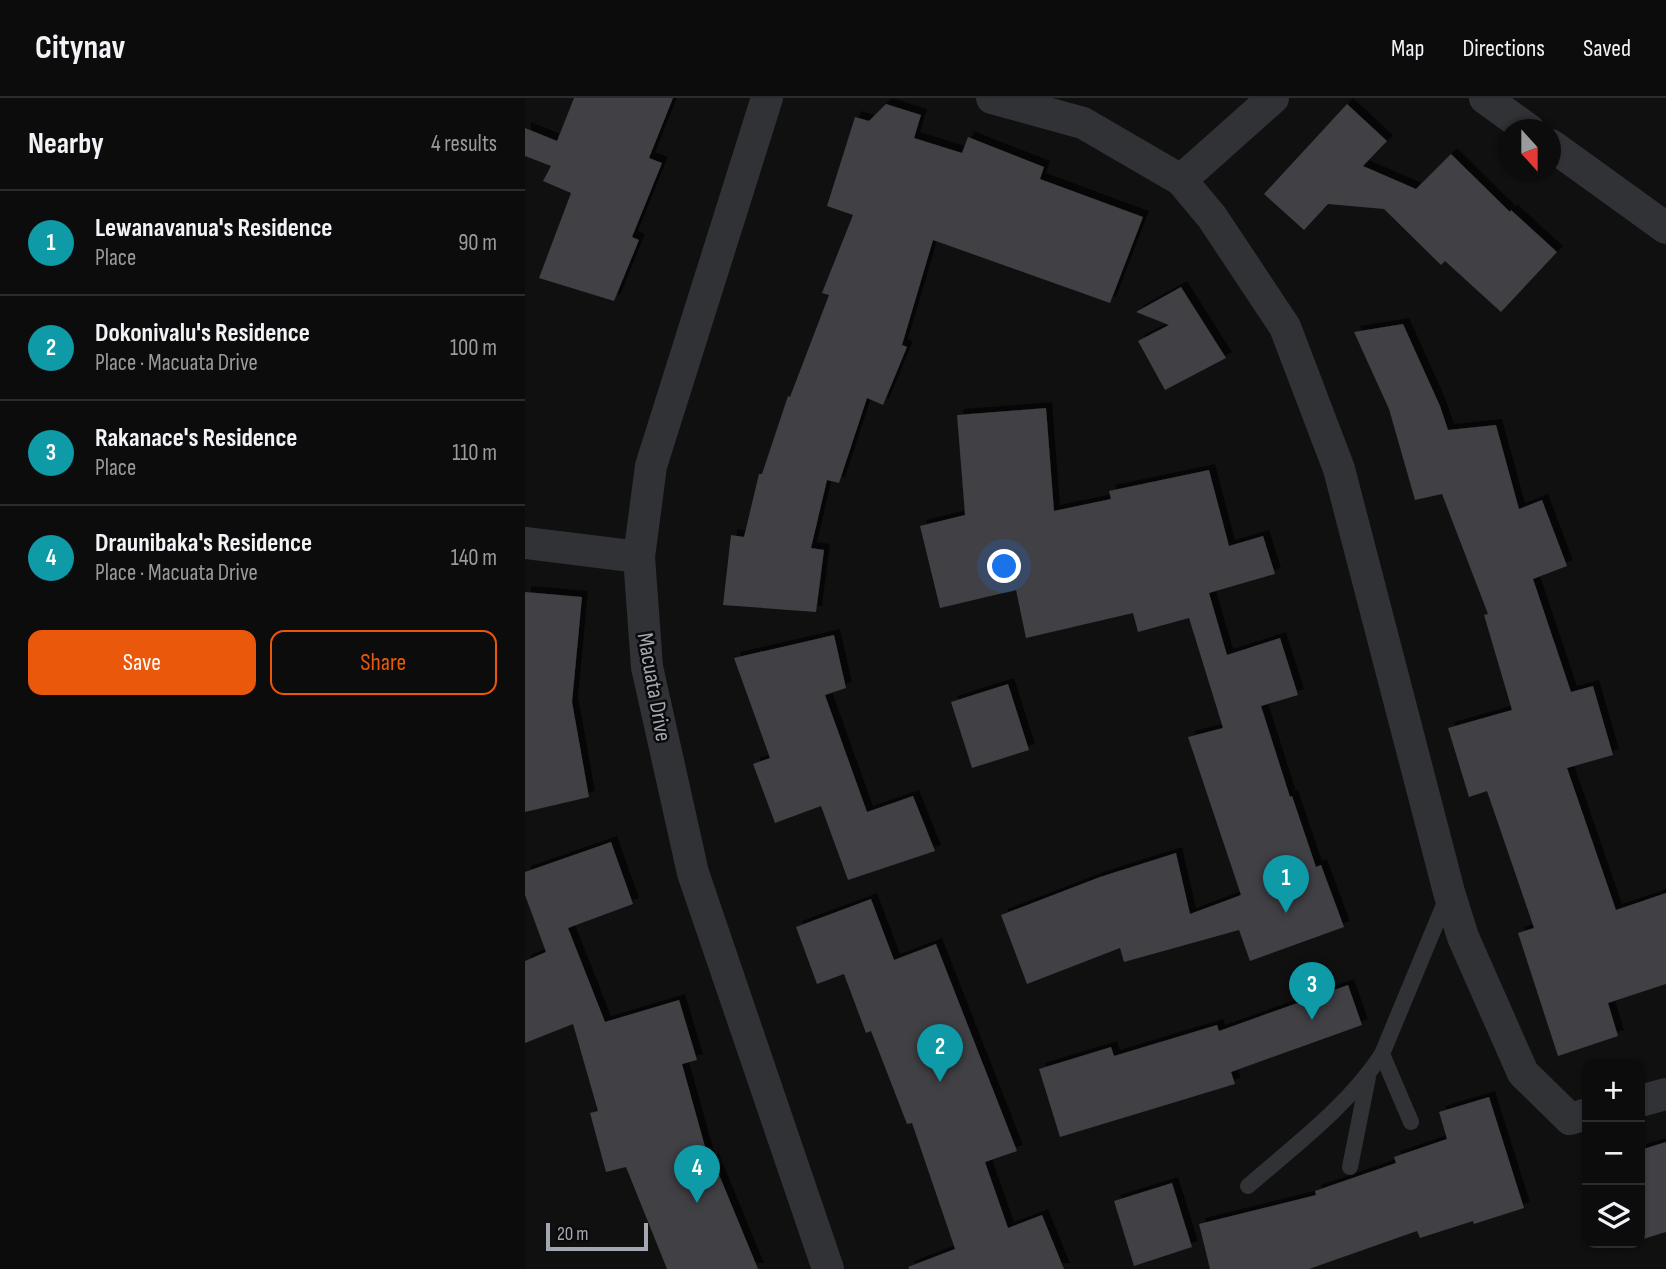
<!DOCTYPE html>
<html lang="en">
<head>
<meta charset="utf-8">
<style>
	body { margin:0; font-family:"Sofia Sans Condensed",sans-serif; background:#151516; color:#f1f3f6 }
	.controls { position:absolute; right:21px; bottom:21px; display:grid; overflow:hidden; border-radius:14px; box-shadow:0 2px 5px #0004 }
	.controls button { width:63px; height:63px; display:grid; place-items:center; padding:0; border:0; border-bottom:2px solid #2c2c2e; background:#0c0c0d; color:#f1f3f6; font:35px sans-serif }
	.compass { position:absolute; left:973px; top:21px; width:63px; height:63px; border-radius:50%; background:#0c0c0d; box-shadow:0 2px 5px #0004; rotate:159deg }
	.scale { position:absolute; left:21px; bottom:18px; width:102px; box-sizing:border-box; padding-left:7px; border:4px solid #a2a7b1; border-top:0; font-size:19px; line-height:24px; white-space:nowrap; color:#a2a7b1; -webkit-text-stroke:5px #0b0b0c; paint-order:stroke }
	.you { position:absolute; left:480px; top:469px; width:24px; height:24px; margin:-18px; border:5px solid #fff; border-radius:50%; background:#1a73e8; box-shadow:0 0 0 10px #1a73e833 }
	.badge { display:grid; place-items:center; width:46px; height:46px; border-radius:50%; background:#ea580c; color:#fff; font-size:23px; font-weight:700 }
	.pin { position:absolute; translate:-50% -58px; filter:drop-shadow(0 2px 4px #0008) }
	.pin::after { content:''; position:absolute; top:37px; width:24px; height:21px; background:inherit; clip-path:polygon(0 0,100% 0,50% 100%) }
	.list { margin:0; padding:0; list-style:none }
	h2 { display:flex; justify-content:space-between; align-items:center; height:91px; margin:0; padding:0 28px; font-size:30px }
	h2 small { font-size:23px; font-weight:400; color:#9a9b9d }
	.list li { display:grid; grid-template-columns:46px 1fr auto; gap:21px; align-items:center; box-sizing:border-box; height:105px; padding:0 28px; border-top:2px solid #2c2c2e }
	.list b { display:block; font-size:26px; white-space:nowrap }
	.list p { margin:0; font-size:23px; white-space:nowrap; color:#9a9b9d }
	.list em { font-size:23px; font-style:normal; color:#9a9b9d }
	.actions { display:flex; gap:14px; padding:21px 28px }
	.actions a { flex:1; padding:16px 0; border:2px solid #ea580c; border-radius:14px; text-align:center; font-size:24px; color:#ea580c }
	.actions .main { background:#ea580c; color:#fff }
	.icon { flex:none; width:38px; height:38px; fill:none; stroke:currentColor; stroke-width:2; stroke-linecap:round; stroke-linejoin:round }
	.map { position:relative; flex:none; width:1141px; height:1171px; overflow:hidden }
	header { display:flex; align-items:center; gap:42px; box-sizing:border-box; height:98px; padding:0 35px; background:#0c0c0d; border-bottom:2px solid #2c2c2e }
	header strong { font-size:33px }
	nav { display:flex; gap:38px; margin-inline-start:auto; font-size:24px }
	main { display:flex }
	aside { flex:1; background:#0c0c0d }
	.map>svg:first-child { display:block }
	.building { fill:#3f4044; filter:url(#shadow) }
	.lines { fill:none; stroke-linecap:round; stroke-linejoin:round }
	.service { stroke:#313236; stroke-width:16 }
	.minor { stroke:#313236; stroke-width:32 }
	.labels { text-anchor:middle; stroke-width:5; stroke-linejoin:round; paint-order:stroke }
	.street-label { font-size:23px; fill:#a2a7b1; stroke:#0b0b0c }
</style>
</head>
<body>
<header>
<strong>Citynav</strong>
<nav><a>Map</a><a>Directions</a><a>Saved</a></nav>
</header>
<main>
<aside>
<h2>Nearby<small>4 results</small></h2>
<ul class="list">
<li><span class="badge" style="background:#0f9aa8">1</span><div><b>Lewanavanua's Residence</b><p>Place</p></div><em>90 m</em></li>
<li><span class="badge" style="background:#0f9aa8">2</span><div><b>Dokonivalu's Residence</b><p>Place · Macuata Drive</p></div><em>100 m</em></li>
<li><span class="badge" style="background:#0f9aa8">3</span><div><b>Rakanace's Residence</b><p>Place</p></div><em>110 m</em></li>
<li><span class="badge" style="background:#0f9aa8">4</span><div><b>Draunibaka's Residence</b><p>Place · Macuata Drive</p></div><em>140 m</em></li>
</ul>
<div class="actions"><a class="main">Save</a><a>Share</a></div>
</aside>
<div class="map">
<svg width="1141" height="1171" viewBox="0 0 1141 1171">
	<defs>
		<filter id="shadow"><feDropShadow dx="6" dy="-6" stdDeviation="0" flood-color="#0009"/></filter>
	</defs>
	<rect width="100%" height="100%" fill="#101011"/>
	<g class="building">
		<polygon points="49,0 148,0 124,60 137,65 107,139 114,142 89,203 14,180 46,95 18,83 26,68 0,58 0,30 32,43"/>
		<polygon points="361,6 396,17 389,40 437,55 443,39 519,69 515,81 618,119 585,205 408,142 377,247 382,249 358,307 342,300 314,385 302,382 286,450 299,452 291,514 198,507 206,437 219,439 234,376 237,376 263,298 265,299 304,197 297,195 328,117 302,108 330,19 344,23"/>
		<polygon points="822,6 862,43 838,68 891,91 926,56 985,114 986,112 1032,154 976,214 920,163 916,167 859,111 803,106 779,132 739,96"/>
		<polygon points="656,189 701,260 640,292 613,243 644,227 611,214"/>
		<polygon points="878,226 915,308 923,332 971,327 994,411 1017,402 1042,468 1008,481 1046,594 1068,588 1088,657 1042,670 1091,812 1141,795 1141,886 1083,905 1093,938 1033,958 993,835 1009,830 962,693 944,699 923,630 987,612 959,517 963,516 917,396 890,402 864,311 829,234"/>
		<polygon points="521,310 529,413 586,401 584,393 684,372 704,448 738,438 750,476 684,495 702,557 755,540 773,597 736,608 765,699 767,698 791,769 796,767 819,829 725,863 714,832 599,864 595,850 502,886 476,817 575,779 651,755 665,816 716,797 663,639 698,630 664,520 613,534 608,515 501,540 491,492 415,510 395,428 440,417 432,317"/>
		<polygon points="0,494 57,499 47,604 64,699 0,714"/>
		<polygon points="309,537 321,590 300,597 342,714 388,698 410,753 323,782 296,708 250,725 228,666 245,660 209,560"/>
		<polygon points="483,586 504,652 447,670 426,604"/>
		<polygon points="86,744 108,806 43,830 80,924 154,902 172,962 157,966 184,1063 188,1062 233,1171 142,1171 101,1069 81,1074 65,1015 73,1013 48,926 0,945 0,863 21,854 0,797 0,774"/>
		<polygon points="346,801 369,862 411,846 492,1053 460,1064 483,1130 517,1117 539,1171 384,1171 383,1169 430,1151 387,1025 382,1026 346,933 341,935 319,876 292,886 271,829"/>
		<polygon points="823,887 837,927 706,974 710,986 535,1039 514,971 586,949 589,958 692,927 694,933"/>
		<polygon points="964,999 999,1110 949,1126 948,1123 895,1140 892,1133 784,1171 685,1171 674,1126 791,1097 790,1093 871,1065 869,1059 922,1041 914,1014"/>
		<polygon points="1141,1044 1141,1134 1115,1142 1115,1052"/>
		<polygon points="647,1085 667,1149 609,1168 589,1103"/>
	</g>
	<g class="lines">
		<g class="service">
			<polyline points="886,1024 857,956 923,797"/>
			<polyline points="825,1069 843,979"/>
			<path d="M723,1088C768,1049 824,1007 857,956"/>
		</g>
		<g class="minor">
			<polyline points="242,0 126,368 114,459 122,569 168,775 303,1171"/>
			<polyline points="467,0 558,25 656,82 687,119 760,229 814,371 924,794 938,839 998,975 1045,1021 1062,1016"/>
			<polyline points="960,0 1004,32"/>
			<polyline points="1026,47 1141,130"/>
			<polyline points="656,82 748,0"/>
			<polyline points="0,445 114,459"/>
			<polyline points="1115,1003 1141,996"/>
		</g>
	</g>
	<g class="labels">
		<g class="street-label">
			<text transform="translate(130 589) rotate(80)" y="8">Macuata Drive</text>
		</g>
	</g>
</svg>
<div class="controls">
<button>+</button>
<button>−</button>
<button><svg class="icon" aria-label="layers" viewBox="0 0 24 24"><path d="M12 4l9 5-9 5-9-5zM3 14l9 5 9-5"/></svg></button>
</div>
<svg class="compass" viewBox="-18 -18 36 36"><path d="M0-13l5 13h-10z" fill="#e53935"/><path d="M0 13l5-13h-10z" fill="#9a9b9d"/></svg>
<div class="scale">20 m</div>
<div class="you"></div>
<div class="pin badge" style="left:761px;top:815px;background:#0f9aa8">1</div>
<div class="pin badge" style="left:415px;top:984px;background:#0f9aa8">2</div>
<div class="pin badge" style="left:787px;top:922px;background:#0f9aa8">3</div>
<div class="pin badge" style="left:172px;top:1105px;background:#0f9aa8">4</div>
</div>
</main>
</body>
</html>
